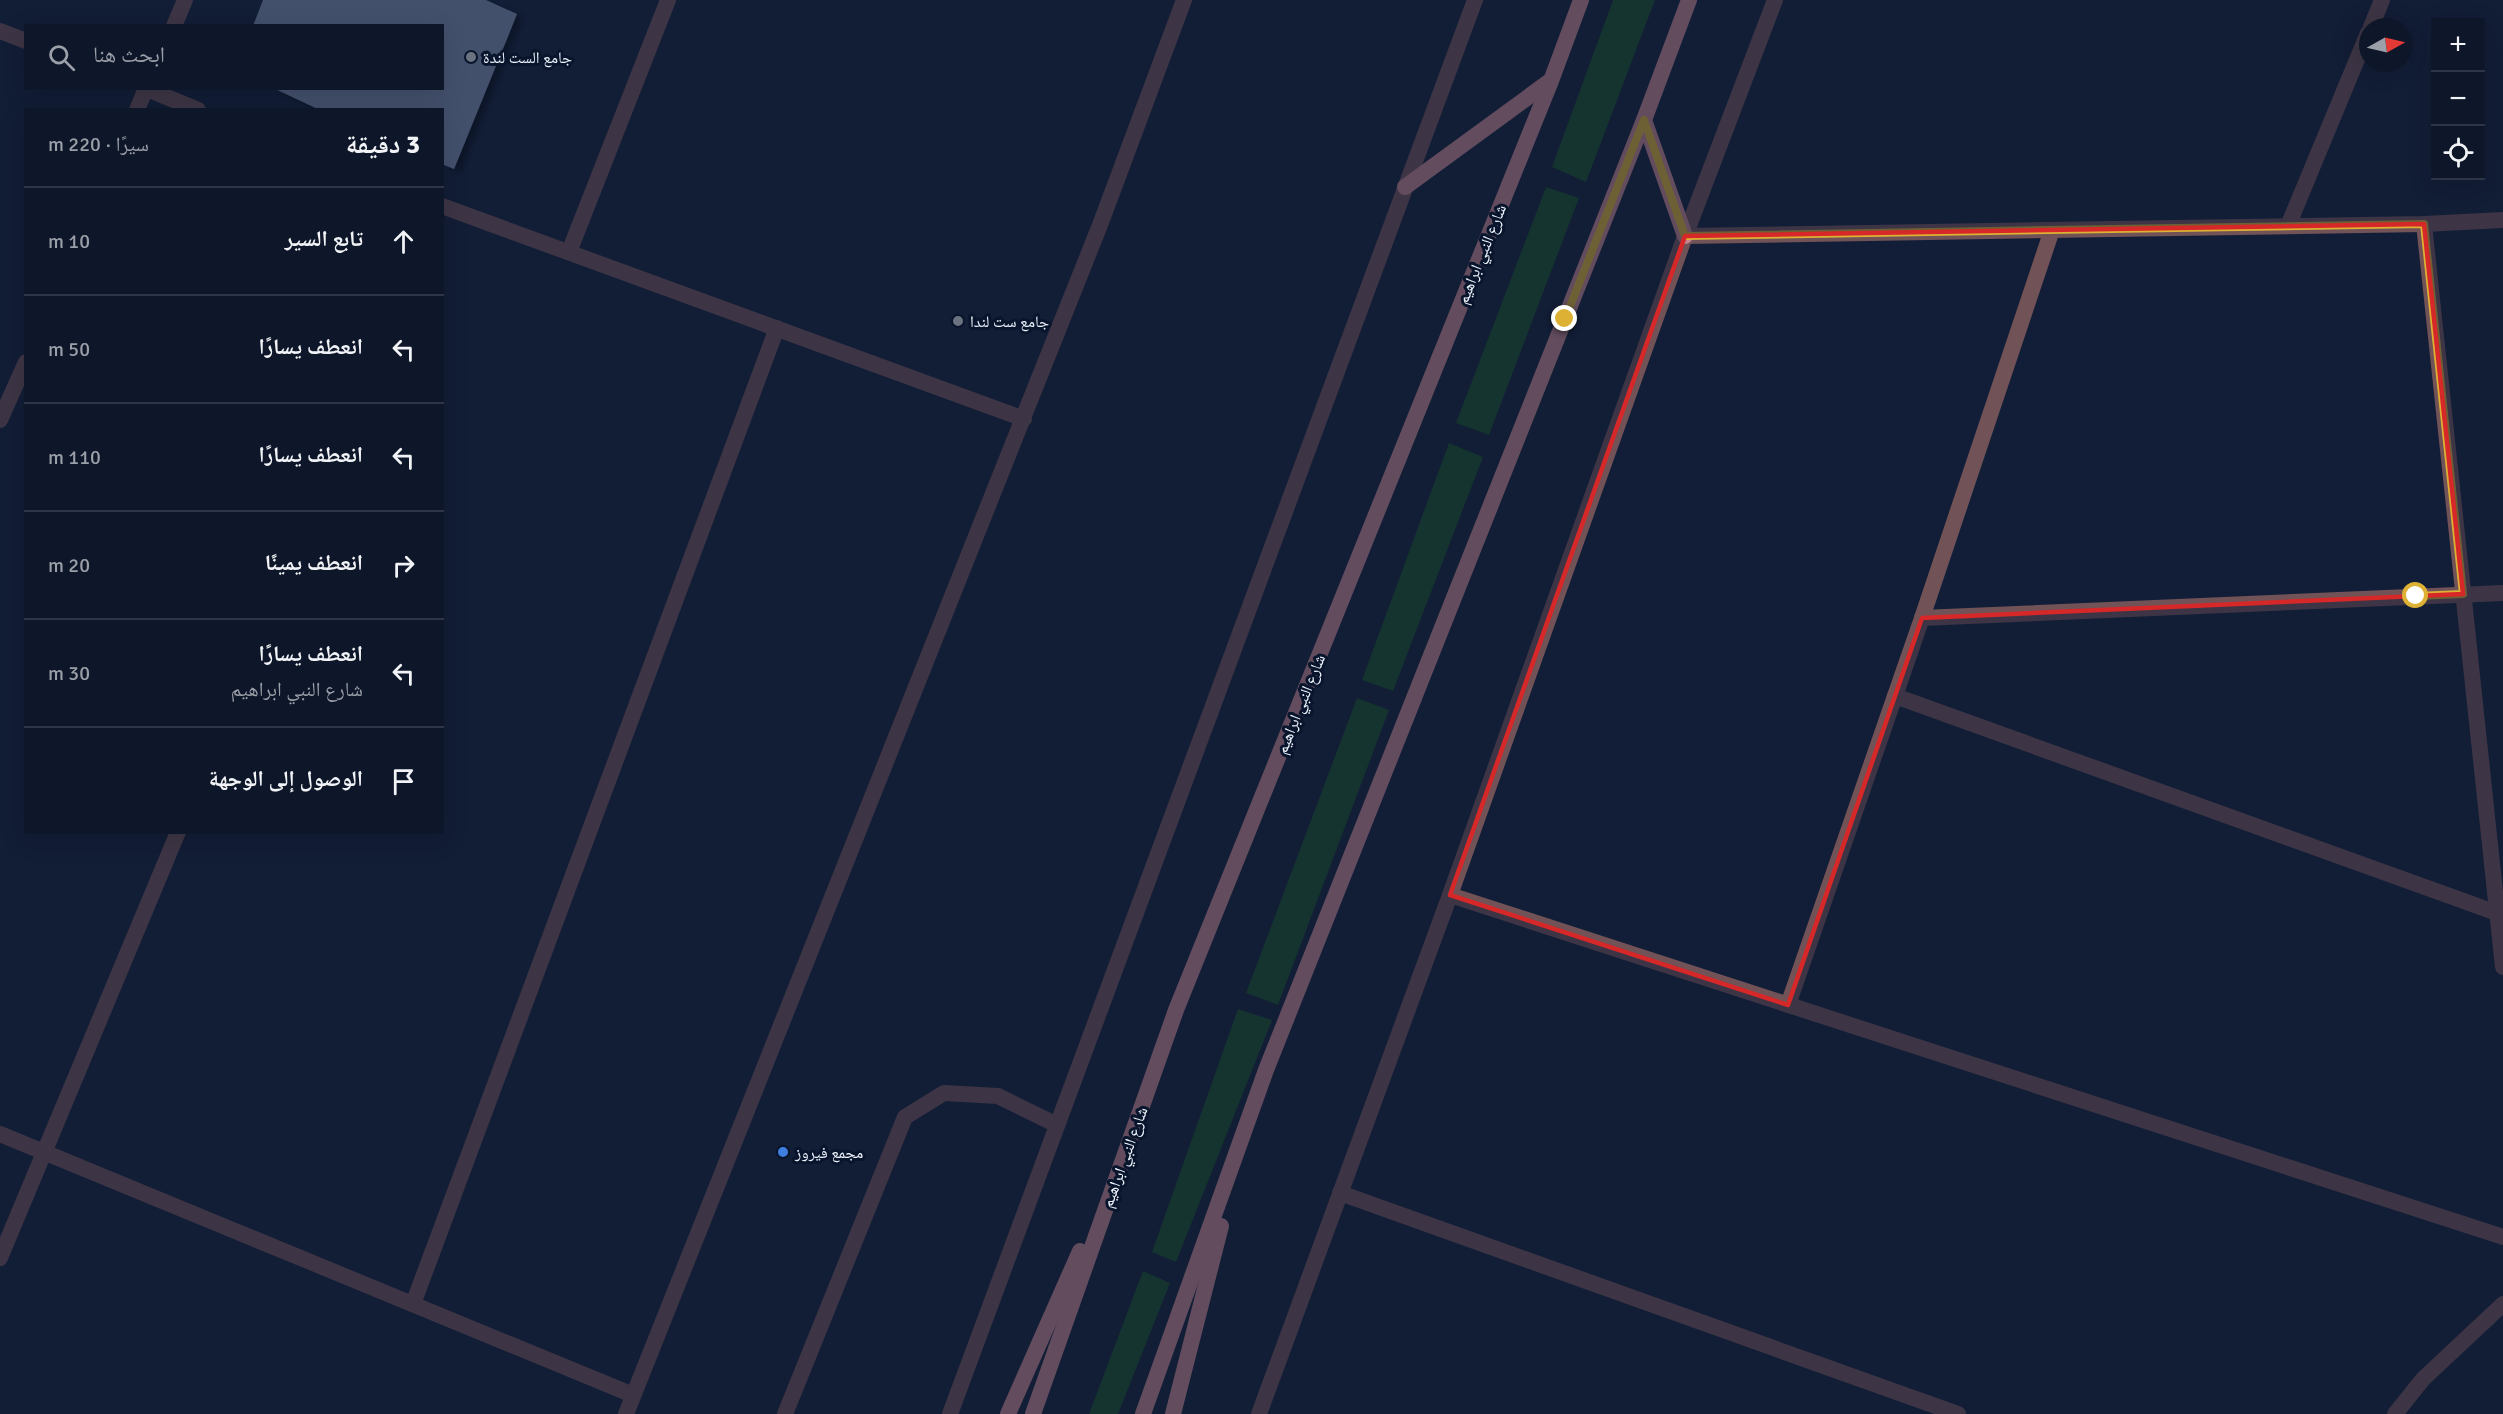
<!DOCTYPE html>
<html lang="ar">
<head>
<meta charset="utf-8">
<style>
	body { margin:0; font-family:Signika,"Noto Naskh Arabic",sans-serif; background:#1c2335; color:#f1f3f6; direction:rtl }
	.controls { position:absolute; right:18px; top:18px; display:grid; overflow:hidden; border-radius:0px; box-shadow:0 6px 24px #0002 }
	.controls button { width:54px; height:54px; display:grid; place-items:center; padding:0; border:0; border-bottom:2px solid #2e3546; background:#0e1629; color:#f1f3f6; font:30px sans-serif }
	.compass { position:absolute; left:2359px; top:18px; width:54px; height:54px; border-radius:50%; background:#0e1629; box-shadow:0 6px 24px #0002; rotate:82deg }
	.stop { position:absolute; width:18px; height:18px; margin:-14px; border:4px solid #ddb133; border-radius:50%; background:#fff }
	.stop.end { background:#ddb133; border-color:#fff; box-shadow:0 2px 6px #0008 }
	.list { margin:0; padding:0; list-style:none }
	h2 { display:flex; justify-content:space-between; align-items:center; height:78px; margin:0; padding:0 24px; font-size:26px }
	h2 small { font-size:20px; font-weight:400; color:#9b9fa8 }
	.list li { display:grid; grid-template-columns:39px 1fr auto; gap:18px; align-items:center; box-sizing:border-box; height:108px; padding:0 24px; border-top:2px solid #2e3546 }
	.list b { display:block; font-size:22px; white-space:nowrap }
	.list p { margin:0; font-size:20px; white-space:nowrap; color:#9b9fa8 }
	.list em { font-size:20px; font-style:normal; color:#9b9fa8 }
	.icon { flex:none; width:33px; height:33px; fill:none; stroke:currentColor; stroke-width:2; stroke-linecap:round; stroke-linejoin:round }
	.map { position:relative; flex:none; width:2503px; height:1414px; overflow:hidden; direction:ltr }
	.search { position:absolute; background:#0e1629; box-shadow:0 6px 24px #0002; left:24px; top:24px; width:420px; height:66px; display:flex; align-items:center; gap:15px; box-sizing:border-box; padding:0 21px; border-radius:0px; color:#9b9fa8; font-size:22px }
	.panel { position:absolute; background:#0e1629; box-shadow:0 6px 24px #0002; left:24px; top:108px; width:420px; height:726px; border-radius:0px; direction:rtl }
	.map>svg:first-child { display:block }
	.green { fill:#194e27 }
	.building { fill:#7f8fae; filter:url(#shadow) }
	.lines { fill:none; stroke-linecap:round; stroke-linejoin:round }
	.service { stroke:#715257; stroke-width:16 }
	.minor { stroke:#715257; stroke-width:16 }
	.tertiary { stroke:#715257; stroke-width:16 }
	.primary { stroke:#c4858f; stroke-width:16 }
	.route { stroke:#ddb133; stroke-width:8 }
	.marked { fill:none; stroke:#d62828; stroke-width:4.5; stroke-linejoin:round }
	.worship-dot { fill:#6b7280; stroke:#09152c; stroke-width:2 }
	.shop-dot { fill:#3f7fe0; stroke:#09152c; stroke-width:2 }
	.labels { text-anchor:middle; stroke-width:6; stroke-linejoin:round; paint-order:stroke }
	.poi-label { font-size:16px; fill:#eef4fe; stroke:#09152c; text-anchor:start }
	.street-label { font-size:16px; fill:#eef4fe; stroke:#09152c }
</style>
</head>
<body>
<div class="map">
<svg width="2503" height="1414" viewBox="0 0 2503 1414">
	<defs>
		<filter id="shadow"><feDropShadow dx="6" dy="4" stdDeviation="3" flood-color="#0009"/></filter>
	</defs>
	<rect width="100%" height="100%" fill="#121e37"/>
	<g class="green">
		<polygon points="1613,0 1655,0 1586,182 1552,167"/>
		<polygon points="1546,187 1579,198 1489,435 1456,423"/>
		<polygon points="1449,443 1483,457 1393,691 1362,680"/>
		<polygon points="1357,698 1389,710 1278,1005 1246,993"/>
		<polygon points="1238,1009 1272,1020 1176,1262 1152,1252"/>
		<polygon points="1143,1271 1170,1283 1118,1414 1089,1414"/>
	</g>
	<polygon class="building" points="263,0 486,0 517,14 454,169 442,164 442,110 320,110 273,88 442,88 442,26 253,26"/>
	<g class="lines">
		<polyline class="service" points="785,1414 905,1117 944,1093 998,1096 1057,1125"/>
		<g class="minor">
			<polyline points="2371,27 2382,0"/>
			<polyline points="0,31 26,41"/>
			<polyline points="145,88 198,110"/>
			<polyline points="442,206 1024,419"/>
			<polyline points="2424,224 2503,967"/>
			<polyline points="2288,226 2368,33"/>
			<polyline points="1685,236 2424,224 2503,220"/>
			<polyline points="569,252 668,0"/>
			<polyline points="1922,618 2503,593"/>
			<polyline points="1895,696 2497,913"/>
			<polyline points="1450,895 2503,1237"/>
			<polyline points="1788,1005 1922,618 2052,230"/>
			<polyline points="0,1134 633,1395"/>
			<polyline points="1340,1193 1958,1414"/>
			<polyline points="0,1258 178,832"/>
			<polyline points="413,1304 777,328"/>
			<polyline points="626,1414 1100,225 1184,0"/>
			<polyline points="2395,1414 2423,1379 2503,1304"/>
		</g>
		<g class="tertiary">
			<polyline points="174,26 185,0"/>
			<polyline points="137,110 146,88"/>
			<polyline points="0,420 26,362"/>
			<polyline points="950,1414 1475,0"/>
			<polyline points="1259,1414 1450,895 1685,236 1775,0"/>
		</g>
		<g class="primary">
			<polyline points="1644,120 1685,236"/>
			<polyline points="1405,187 1550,81"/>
			<polyline points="1008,1414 1080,1251"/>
			<polyline points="1033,1414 1176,1010 1551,81 1581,0"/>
			<polyline points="1143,1414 1266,1070 1644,120 1689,0"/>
			<polyline points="1173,1414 1221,1226"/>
		</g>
	</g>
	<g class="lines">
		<polyline class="route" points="1565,319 1644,120 1685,236 2424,224 2463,594 2416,596"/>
	</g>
	<path d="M0 0H2503V1414H0ZM2424,224L2463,594L1922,618L1788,1005L1450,895L1685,236Z" fill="#121e37" fill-opacity=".55" fill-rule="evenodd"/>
	<path class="marked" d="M2424,224L2463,594L1922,618L1788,1005L1450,895L1685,236Z"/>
	<g class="worship-dot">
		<circle cx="471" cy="57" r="6"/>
		<circle cx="958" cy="321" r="6"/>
	</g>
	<circle class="shop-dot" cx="783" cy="1152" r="6"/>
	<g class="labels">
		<g class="poi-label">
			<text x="483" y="63">جامع الست لندة</text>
			<text x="970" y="327">جامع ست لندا</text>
			<text x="795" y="1158">مجمع فيروز</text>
		</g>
		<g class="street-label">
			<text transform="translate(1481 254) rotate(-68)" y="6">شارع النبي ابراهيم</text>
			<text transform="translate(1300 704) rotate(-68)" y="6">شارع النبي ابراهيم</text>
			<text transform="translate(1124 1157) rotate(-70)" y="6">شارع النبي ابراهيم</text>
		</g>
	</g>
</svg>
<div class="controls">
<button>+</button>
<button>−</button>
<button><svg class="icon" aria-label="locate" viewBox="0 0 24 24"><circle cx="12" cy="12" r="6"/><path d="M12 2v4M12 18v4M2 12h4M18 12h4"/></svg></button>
</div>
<svg class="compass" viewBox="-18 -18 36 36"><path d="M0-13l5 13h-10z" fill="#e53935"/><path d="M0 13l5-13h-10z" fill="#9b9fa8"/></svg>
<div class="stop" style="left:2416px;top:596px"></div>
<div class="stop end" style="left:1565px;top:319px"></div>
<div class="search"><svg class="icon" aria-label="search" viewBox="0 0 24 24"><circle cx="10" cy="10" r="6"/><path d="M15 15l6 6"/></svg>ابحث هنا</div>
<section class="panel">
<h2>3 دقيقة<small>سيرًا · 220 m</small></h2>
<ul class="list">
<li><svg class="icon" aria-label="ahead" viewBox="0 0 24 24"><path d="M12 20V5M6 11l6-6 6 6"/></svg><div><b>تابع السير</b></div><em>10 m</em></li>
<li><svg class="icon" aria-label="left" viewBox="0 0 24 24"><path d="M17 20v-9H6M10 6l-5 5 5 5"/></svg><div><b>انعطف يسارًا</b></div><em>50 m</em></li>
<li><svg class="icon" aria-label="left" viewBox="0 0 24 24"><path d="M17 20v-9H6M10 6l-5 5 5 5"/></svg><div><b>انعطف يسارًا</b></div><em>110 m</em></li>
<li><svg class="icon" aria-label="right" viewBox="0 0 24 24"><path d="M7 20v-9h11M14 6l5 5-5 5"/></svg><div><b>انعطف يمينًا</b></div><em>20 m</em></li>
<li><svg class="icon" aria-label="left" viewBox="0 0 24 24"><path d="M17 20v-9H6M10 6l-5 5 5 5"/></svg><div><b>انعطف يسارًا</b><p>شارع النبي ابراهيم</p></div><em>30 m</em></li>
<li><svg class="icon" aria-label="arrive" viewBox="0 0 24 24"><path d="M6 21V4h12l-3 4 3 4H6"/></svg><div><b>الوصول إلى الوجهة</b></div></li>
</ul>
</section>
</div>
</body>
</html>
